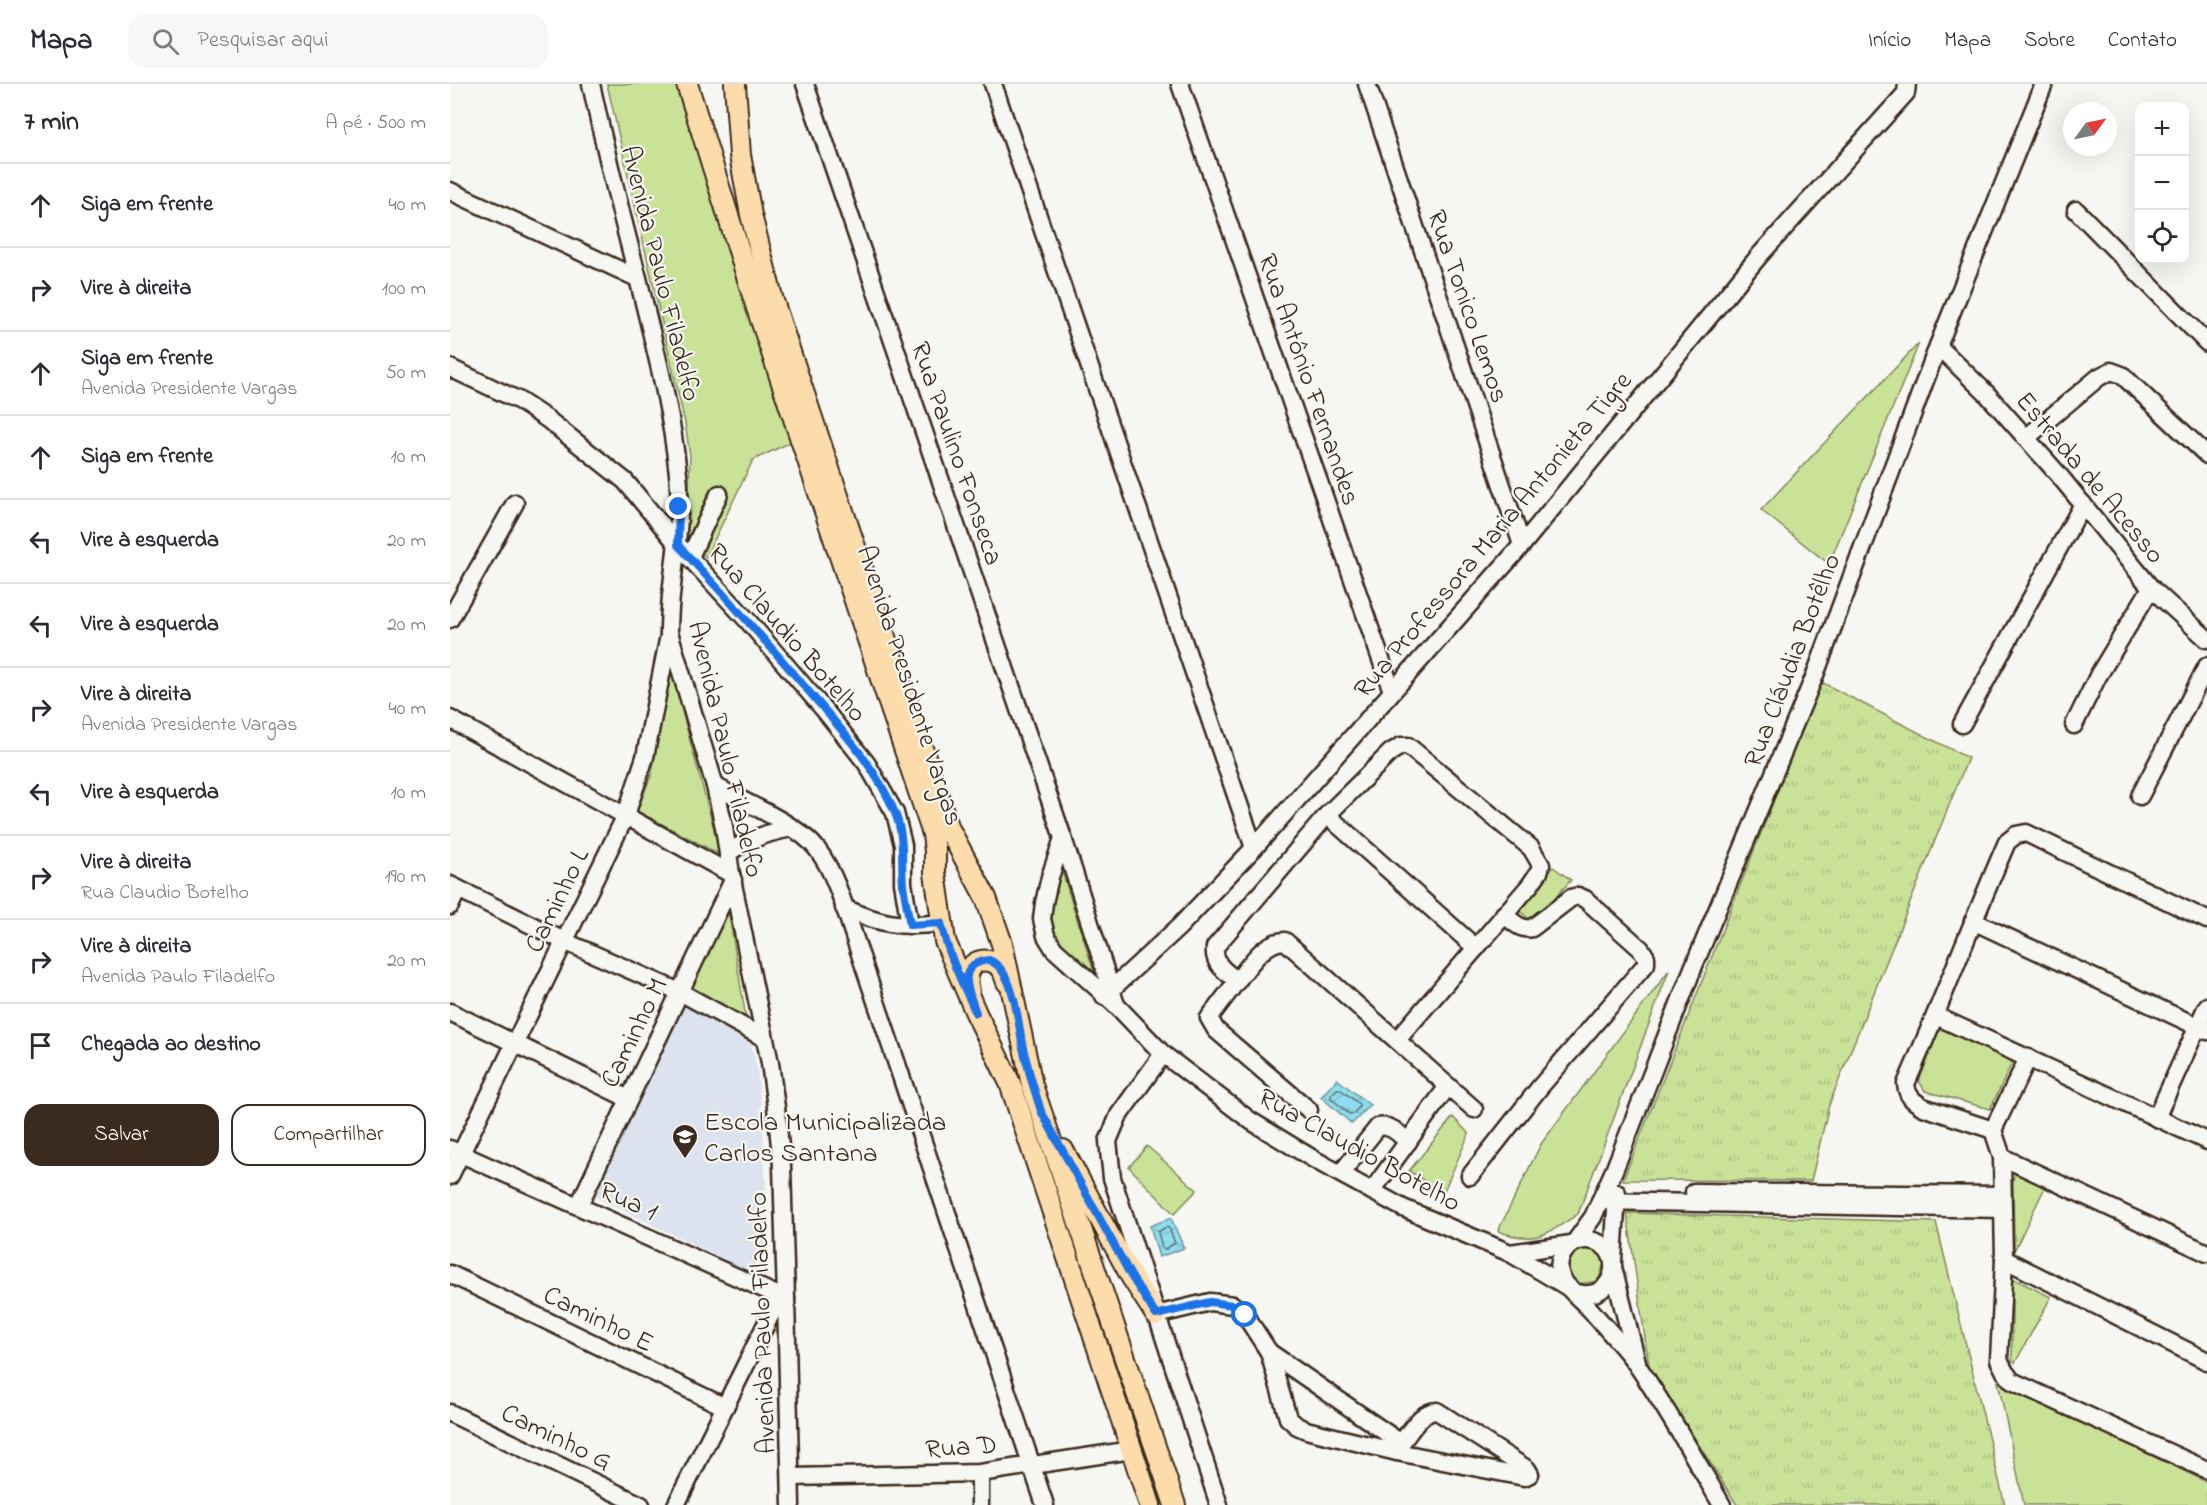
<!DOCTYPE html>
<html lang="pt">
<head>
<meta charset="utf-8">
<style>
	body { margin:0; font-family:"Indie Flower",sans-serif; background:#f7f7f7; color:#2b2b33 }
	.controls { position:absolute; right:18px; top:18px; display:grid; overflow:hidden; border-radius:12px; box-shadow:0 6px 24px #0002 }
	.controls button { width:54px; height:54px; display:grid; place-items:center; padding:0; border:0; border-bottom:2px solid #e1e1e2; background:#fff; color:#2b2b33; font:30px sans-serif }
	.compass { position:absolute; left:1613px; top:18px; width:54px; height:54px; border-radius:50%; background:#fff; box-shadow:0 6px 24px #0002; rotate:57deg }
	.stop { position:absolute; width:18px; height:18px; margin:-14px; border:4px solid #1a73e8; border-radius:50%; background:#fff }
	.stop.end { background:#1a73e8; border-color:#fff; box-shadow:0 2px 6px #0008 }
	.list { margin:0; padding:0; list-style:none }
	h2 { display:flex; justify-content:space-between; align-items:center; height:78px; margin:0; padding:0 24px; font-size:26px }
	h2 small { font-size:20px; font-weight:400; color:#7c7c81 }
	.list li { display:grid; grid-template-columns:39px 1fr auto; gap:18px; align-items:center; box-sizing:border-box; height:84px; padding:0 24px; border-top:2px solid #e1e1e2 }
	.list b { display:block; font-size:22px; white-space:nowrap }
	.list p { margin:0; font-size:20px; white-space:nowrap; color:#7c7c81 }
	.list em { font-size:20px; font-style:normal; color:#7c7c81 }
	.actions { display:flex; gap:12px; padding:18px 24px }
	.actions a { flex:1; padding:14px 0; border:2px solid #3b2a1e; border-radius:18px; text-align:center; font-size:21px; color:#3b2a1e }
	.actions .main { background:#3b2a1e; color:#fff }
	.icon { flex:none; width:33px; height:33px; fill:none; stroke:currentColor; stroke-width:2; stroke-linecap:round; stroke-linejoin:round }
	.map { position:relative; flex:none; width:1757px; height:1421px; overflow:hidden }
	header { display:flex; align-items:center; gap:36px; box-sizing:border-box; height:84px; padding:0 30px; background:#fff; border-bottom:2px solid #e1e1e2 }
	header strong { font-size:28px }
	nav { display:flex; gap:33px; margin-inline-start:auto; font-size:21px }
	.search { width:420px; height:54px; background:#f7f7f7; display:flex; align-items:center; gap:15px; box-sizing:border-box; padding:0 21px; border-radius:18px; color:#7c7c81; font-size:22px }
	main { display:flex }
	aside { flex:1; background:#fff }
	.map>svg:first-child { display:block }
	.built { fill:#dce3ee }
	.grass { fill:url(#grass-tufts); stroke:#82865b; stroke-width:1.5 }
	.green { fill:#cae298; stroke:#82865b; stroke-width:1.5 }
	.water { fill:url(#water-waves); stroke:#6d959a; stroke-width:1.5 }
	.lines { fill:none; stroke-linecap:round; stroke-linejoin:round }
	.shore { stroke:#5c7171; stroke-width:1.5 }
	.minor-casing { stroke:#3b2a1e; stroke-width:21 }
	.major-casing { stroke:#3b2a1e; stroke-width:24 }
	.minor { stroke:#f6f6f2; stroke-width:16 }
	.major { stroke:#fddcac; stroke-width:20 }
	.route { stroke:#1a73e8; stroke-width:8 }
	.labels { text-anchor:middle; stroke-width:4.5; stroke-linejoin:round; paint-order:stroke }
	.street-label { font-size:27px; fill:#3b2a1e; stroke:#f6f6f2 }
	.poi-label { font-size:27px; fill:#3b2a1e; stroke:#f6f6f2; text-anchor:start }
</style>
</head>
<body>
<header>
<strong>Mapa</strong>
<div class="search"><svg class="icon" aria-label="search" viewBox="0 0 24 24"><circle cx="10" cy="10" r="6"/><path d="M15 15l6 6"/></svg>Pesquisar aqui</div>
<nav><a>Início</a><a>Mapa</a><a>Sobre</a><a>Contato</a></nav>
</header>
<main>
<aside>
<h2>7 min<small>A pé · 500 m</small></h2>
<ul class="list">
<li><svg class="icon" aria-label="ahead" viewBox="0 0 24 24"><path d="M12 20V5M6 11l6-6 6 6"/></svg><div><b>Siga em frente</b></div><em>40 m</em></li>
<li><svg class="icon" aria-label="right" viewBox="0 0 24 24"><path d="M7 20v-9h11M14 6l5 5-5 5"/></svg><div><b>Vire à direita</b></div><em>100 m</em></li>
<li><svg class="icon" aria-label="ahead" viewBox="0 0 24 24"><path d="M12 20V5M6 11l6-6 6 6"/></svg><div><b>Siga em frente</b><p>Avenida Presidente Vargas</p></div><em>50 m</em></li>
<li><svg class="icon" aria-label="ahead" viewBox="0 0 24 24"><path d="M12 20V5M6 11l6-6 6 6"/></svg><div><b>Siga em frente</b></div><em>10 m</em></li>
<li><svg class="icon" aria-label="left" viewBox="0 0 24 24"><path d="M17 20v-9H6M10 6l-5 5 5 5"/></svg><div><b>Vire à esquerda</b></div><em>20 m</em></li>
<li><svg class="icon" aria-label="left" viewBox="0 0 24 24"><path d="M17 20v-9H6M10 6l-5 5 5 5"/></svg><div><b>Vire à esquerda</b></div><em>20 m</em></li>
<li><svg class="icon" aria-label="right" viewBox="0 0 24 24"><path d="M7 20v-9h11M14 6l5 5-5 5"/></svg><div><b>Vire à direita</b><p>Avenida Presidente Vargas</p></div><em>40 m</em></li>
<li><svg class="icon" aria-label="left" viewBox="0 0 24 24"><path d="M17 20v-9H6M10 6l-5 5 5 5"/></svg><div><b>Vire à esquerda</b></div><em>10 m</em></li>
<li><svg class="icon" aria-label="right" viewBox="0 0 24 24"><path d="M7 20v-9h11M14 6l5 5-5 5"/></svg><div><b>Vire à direita</b><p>Rua Claudio Botelho</p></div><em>190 m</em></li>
<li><svg class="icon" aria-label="right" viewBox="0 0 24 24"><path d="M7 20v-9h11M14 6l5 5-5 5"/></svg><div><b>Vire à direita</b><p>Avenida Paulo Filadelfo</p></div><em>20 m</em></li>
<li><svg class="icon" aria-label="arrive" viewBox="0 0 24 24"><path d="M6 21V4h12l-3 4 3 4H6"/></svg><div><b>Chegada ao destino</b></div></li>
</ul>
<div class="actions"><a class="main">Salvar</a><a>Compartilhar</a></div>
</aside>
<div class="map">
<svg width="1757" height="1421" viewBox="0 0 1757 1421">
	<defs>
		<pattern id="grass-tufts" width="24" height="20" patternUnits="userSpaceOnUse" patternTransform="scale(1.5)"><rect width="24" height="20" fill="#cae298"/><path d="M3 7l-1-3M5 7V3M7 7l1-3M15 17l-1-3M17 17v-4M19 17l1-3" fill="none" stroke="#aec283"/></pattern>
		<pattern id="water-waves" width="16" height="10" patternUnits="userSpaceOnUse" patternTransform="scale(1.5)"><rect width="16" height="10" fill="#8edced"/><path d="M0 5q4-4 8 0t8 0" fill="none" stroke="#7bbdcb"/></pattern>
	</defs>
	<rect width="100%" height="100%" fill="#f6f6f2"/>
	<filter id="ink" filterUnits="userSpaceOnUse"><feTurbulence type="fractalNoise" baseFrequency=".0167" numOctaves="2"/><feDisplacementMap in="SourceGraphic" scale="12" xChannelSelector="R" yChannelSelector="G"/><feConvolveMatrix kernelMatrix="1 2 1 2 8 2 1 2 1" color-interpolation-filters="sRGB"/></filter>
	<g filter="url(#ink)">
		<polygon class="built" points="232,917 299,952 307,983 313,1042 319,1186 310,1193 140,1110"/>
		<g class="grass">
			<polygon points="1371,598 1518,674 1379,1021 1361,1097 1173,1096"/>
			<polygon points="1177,1129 1486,1138 1555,1421 1287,1421 1199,1282"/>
		</g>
		<g class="green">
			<polygon points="157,0 225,0 341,358 303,376 256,473 237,454 240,372 235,339"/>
			<polygon points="1469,259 1379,480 1311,426"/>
			<polygon points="220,583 271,771 187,727 202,689"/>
			<polygon points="608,775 647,897 598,849"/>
			<polygon points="1103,783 1121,796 1083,839 1067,824"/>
			<polygon points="278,825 297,940 237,908"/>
			<path d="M1219,886L1128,1130C1098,1150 1084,1161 1048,1147L1091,1060Z"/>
			<polygon points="1491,941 1564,975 1540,1025 1475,1007 1469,997"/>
			<polygon points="1003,1033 1019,1050 993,1109 959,1087"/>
			<polygon points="697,1062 747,1106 724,1130 679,1083"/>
			<polygon points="1572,1086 1597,1099 1564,1167 1563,1095 1566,1089"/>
			<polygon points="1132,1160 1143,1162 1155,1177 1148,1197 1127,1200 1113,1178"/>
			<polygon points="1562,1194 1601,1213 1565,1279 1562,1277"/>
			<polygon points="1548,1298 1757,1398 1757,1421 1574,1421"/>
		</g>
		<g class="water">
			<polygon points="887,995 920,1021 902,1040 871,1013"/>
			<polygon points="721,1134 734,1164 709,1173 700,1142"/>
		</g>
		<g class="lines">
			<g class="shore">
				<polygon points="887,1005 890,1005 909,1020 909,1023 903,1030 899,1030 881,1014 881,1011"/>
				<polygon points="716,1143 719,1144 725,1159 715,1165 712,1163 708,1148"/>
			</g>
			<defs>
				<g id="minor">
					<path d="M141,0C155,65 171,130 188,194C204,260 221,322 228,390C234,443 219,495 219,548L265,702L274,743L281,790L320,979L326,1023L332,1082L336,1215L341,1421"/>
					<polyline points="355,0 613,754 666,921"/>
					<polyline points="543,0 804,764"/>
					<polyline points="730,0 942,607"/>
					<polyline points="917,0 1072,461"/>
					<polyline points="0,107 187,194"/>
					<polyline points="1626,126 1757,259"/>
					<polyline points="1488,262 1537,310 1608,390 1701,504 1757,555"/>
					<polyline points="0,284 68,316 97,335 175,397 228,461 298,537 376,628 417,680 445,729 453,761 453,799 460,841"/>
					<polyline points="1576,354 1649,293 1661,287 1672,291 1757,371"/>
					<polyline points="240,473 269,410"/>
					<polyline points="0,535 65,419"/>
					<polyline points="0,635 281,790"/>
					<polyline points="1512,640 1633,420"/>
					<polyline points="1624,641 1648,592 1701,504"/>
					<path d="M265,702C293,718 348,740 367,765C386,790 395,825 405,855L595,1421"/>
					<polyline points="1690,712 1757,582"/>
					<polyline points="877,731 1026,864"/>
					<polyline points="613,754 600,793 594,819 592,835 596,852 604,865 666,921 713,970 801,1037 865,1076 953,1124 1060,1169 1121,1205"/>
					<path d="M278,769C298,755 319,748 342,744"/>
					<polyline points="0,801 116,858 230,908 314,954"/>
					<polyline points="0,822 8,805"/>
					<path d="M394,824C431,840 451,844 491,839"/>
					<polyline points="1523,837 1757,947"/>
					<polyline points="787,897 759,934 766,946 859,1026"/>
					<polyline points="654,912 729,843 804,764 1072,461 1309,172 1456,9 1457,0"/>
					<polyline points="0,928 179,1015"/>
					<polyline points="1486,932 1757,1057"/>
					<polyline points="713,970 669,1031 658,1057 662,1094 769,1421"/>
					<polyline points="1578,974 1543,1046 1552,1073 1554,1175 1549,1276 1555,1288 1562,1297 1757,1386"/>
					<polyline points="998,1002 1024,1025"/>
					<polyline points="1706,1034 1757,922"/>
					<path d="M1543,1046L1473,1023C1463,1017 1457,1012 1456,1000C1491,920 1522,838 1557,758L1566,751L1576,749L1757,836"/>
					<polyline points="0,1065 336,1215"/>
					<polyline points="1552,1073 1757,1169"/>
					<path d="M891,1089L928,1043C941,1040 949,1050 958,1058"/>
					<polyline points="0,1092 176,731 195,673 219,551"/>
					<path d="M1020,1092L1090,1003L1196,880V873L1191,865L1135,815L1128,812L1121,814L1082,844C1071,847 1062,837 1054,830"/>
					<path d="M922,1107L998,1002L835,857C814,857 799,882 787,897C774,886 763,880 765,863L877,731L941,668L951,662H958L1081,764L1091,781L1089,788L1080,801L947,956"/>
					<polyline points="1244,1108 1552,1111"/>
					<polyline points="1150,1117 1553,1125"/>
					<polyline points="129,1121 283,796"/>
					<polyline points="1125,1158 1143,1133 1165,1084 1243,884 1365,591 1488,262 1594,0"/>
					<polyline points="1060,1169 1121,1160"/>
					<polyline points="1554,1175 1757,1277"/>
					<polyline points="1163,1176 1167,1109"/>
					<polyline points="1164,1187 1187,1278"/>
					<polyline points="0,1190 275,1323"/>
					<path d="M1124,1208C1129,1209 1134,1211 1138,1210C1163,1209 1173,1174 1151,1160C1144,1156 1136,1155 1129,1157C1115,1161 1107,1175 1110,1189C1113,1203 1136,1219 1145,1231C1159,1248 1177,1265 1189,1284C1219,1328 1245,1375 1272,1421"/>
					<path d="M706,1231L760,1218L783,1221L795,1231L819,1268L838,1334L847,1342L856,1346L947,1368L1074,1393L1080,1390L1077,1385L987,1327C971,1327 961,1347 951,1359"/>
					<polyline points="819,1268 951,1359 947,1368"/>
					<polyline points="0,1329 191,1421"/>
					<polyline points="530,1389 530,1421"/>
					<polyline points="341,1393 530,1389 682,1366"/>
					<polyline points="226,1421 330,1212"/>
				</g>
				<g id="major">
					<polyline points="237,0 306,221 483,750 485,767 485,789 495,857 526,929 560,999 700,1421"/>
					<polyline points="285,0 290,71 301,131 323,217 499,745 536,814 552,860 582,1001 725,1421"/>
					<path d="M519,907C514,887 523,870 546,879L553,887L557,898"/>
					<polyline points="613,1066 681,1192 706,1231"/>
				</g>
			</defs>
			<use href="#minor" class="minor-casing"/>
			<use href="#major" class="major-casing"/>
			<use href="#minor" class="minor"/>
			<use href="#major" class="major"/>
		</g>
	</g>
	<g class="lines" filter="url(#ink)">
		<path class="route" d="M229,423L228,461C271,507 314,555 355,603C388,642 426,682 445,729C455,753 451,776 453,801C455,814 458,828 460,841L491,839C498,870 512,899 526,929C519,907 504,880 539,876C565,886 568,940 573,964C578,985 584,1006 591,1027L681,1192L706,1231L760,1218L783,1221L795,1231"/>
	</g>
	<defs>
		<symbol id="school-pin" viewBox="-11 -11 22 30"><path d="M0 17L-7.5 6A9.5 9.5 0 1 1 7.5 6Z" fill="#3b2a1e" stroke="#f6f6f2"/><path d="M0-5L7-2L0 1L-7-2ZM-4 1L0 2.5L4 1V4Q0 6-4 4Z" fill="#fff"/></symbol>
	</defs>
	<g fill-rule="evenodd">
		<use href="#school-pin" x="220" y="1038" width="30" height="40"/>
	</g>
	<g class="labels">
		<g class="street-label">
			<text transform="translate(212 189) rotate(76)" y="9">Avenida Paulo Filadelfo</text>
			<text transform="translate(1019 222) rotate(71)" y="9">Rua Tonico Lemos</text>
			<text transform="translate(860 295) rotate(71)" y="9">Rua Antônio Fernandes</text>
			<text transform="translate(508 369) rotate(71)" y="9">Rua Paulino Fonseca</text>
			<text transform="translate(1641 393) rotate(50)" y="9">Estrada de Acesso</text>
			<text transform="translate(1042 450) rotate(-50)" y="9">Rua Professora Maria Antonieta Tigre</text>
			<text transform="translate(338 548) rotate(49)" y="9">Rua Claudio Botelho</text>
			<text transform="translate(1341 576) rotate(-69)" y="9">Rua Cláudia Botêlho</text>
			<text transform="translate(461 601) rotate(72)" y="9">Avenida Presidente Vargas</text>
			<text transform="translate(277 665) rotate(77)" y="9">Avenida Paulo Filadelfo</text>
			<text transform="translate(106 816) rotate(-64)" y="9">Caminho L</text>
			<text transform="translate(183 948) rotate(-64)" y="9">Caminho M</text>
			<text transform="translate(910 1065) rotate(29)" y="9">Rua Claudio Botelho</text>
			<text transform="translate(179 1116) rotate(24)" y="9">Rua 1</text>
			<text transform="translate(149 1234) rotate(26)" y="9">Caminho E</text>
			<text transform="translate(311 1239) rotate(-92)" y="9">Avenida Paulo Filadelfo</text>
			<text transform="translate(107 1352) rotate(26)" y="9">Caminho G</text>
			<text transform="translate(511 1362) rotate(-4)" y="9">Rua D</text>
		</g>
		<g class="poi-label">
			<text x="254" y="1046">Escola Municipalizada<tspan x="254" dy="31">Carlos Santana</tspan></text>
		</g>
	</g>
</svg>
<div class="controls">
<button>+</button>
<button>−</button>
<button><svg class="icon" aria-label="locate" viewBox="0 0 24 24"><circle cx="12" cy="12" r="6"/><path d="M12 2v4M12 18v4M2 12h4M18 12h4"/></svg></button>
</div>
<svg class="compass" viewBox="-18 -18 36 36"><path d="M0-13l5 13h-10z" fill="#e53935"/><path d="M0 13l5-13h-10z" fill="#7c7c81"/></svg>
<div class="stop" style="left:795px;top:1231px"></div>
<div class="stop end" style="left:229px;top:423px"></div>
</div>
</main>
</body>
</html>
